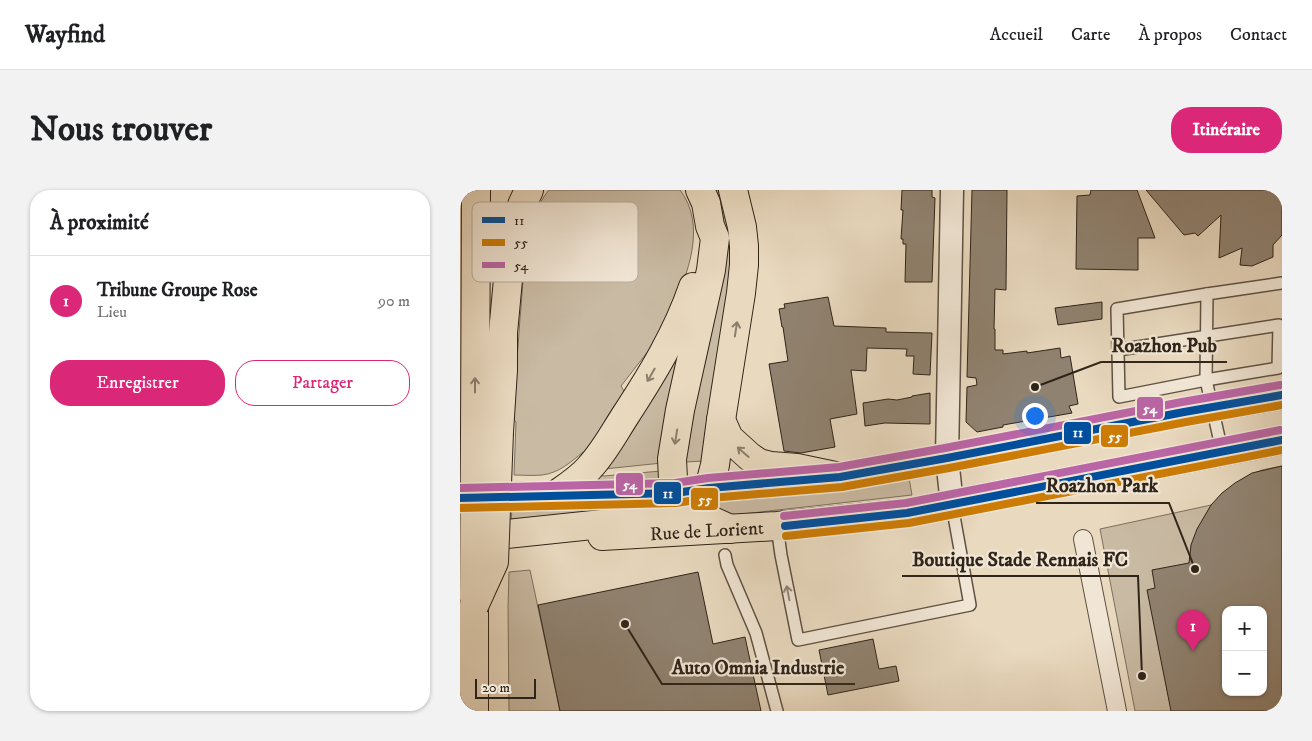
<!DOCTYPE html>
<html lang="fr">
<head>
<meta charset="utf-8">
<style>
	body { margin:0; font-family:"IM FELL DW Pica",serif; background:#f2f2f2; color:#202124 }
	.controls { position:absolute; right:15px; bottom:15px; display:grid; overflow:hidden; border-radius:10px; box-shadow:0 1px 4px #0004 }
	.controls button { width:45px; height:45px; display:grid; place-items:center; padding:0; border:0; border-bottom:1px solid #e0e0e0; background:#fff; color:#202124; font:25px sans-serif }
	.scale { position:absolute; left:15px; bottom:12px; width:61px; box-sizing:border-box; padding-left:5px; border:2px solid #2f241a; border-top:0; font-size:14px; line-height:18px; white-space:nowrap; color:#2f241a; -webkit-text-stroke:4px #f1e6d5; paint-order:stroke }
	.you { position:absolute; left:574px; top:225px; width:18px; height:18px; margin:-12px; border:4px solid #fff; border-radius:50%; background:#1a73e8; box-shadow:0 0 0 8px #1a73e833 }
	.badge { display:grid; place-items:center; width:32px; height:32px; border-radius:50%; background:#db2777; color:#fff; font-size:16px; font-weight:700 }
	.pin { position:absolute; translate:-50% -41px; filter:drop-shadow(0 1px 2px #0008) }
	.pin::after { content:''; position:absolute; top:26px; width:18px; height:15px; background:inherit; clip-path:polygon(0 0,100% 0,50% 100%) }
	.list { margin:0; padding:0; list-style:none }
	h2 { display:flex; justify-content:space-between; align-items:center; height:65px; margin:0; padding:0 20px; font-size:21px }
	h2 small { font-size:16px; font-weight:400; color:#757577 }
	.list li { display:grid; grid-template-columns:32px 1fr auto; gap:15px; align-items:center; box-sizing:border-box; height:90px; padding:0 20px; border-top:1px solid #e0e0e0 }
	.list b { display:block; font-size:19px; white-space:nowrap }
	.list p { margin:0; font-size:16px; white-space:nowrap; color:#757577 }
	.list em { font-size:16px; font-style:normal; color:#757577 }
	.actions { display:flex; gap:10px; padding:15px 20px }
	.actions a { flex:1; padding:11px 0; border:1px solid #db2777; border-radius:20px; text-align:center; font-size:18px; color:#db2777 }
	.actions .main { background:#db2777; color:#fff }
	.map { position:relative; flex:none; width:822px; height:521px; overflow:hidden; border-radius:20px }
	header { display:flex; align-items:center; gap:30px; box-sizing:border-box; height:70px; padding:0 25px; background:#fff; border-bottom:1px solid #e0e0e0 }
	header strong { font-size:24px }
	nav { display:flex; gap:28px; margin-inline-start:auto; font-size:18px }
	.intro { display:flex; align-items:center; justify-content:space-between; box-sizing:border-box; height:120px; padding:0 30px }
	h1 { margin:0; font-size:35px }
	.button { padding:12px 22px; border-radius:20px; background:#db2777; color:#fff; font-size:18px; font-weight:700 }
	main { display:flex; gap:30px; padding:0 30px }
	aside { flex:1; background:#fff; border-radius:20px; box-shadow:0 1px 4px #0004 }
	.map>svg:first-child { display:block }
	.green { fill:#c9baa3; stroke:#7c6f5e; fill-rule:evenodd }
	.building { fill:#908270; stroke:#2f241a; fill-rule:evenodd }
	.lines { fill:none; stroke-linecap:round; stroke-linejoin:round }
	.service-casing { stroke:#5e5143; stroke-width:14 }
	.pedestrian-casing { stroke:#5e5143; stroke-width:20 }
	.minor-casing { stroke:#5e5143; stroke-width:25 }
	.primary-casing { stroke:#2f241a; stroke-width:30 }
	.trunk-casing { stroke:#2f241a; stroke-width:30 }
	.service { stroke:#f1e6d5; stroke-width:11 }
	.pedestrian { stroke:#f1e6d5; stroke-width:18 }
	.minor { stroke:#f1e6d5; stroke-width:22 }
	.primary { stroke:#e9d9bf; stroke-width:28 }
	.trunk { stroke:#e9d9bf; stroke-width:28 }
	.trunk-bridge-casing { stroke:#2f241a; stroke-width:30; stroke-linecap:butt }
	.trunk-bridge { stroke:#e9d9bf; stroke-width:28 }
	.bus-1-casing { stroke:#f1e6d5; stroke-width:11 }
	.bus-2-casing { stroke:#f1e6d5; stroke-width:11 }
	.bus-3-casing { stroke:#f1e6d5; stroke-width:11 }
	.bus-1 { stroke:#004f9e; stroke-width:8 }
	.bus-2 { stroke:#cc7c05; stroke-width:8 }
	.bus-3 { stroke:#ba65a5; stroke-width:8 }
	.oneway { stroke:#8c7e6c }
	.oneway2 { stroke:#908578 }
	.labels { text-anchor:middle; stroke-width:4.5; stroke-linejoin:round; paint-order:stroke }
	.street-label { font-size:19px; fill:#2f241a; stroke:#f1e6d5 }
	.key { fill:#f1e6d5; stroke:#b7ac9d; stroke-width:1 }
	.key-label { font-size:14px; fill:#2f241a }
	.leader { fill:none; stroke:#2f241a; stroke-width:2 }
	.callout-dot { fill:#2f241a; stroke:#f1e6d5; stroke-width:2 }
	.callout-label { font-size:20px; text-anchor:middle; font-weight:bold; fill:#2f241a; stroke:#f1e6d5; stroke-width:4.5; stroke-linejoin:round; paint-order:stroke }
	.line-badge { stroke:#f1e6d5; stroke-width:2 }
	.badge-label { font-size:14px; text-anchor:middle; font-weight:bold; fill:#fff }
</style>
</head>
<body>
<header>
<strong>Wayfind</strong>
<nav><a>Accueil</a><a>Carte</a><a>À propos</a><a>Contact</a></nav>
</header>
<div class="intro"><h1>Nous trouver</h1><a class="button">Itinéraire</a></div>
<main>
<aside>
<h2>À proximité<small></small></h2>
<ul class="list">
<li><span class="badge">1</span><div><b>Tribune Groupe Rose</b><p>Lieu</p></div><em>90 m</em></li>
</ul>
<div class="actions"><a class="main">Enregistrer</a><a>Partager</a></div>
</aside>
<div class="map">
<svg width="822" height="521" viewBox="0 0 822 521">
	<rect width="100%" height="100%" fill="#e9d9bf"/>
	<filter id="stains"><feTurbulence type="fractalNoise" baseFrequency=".004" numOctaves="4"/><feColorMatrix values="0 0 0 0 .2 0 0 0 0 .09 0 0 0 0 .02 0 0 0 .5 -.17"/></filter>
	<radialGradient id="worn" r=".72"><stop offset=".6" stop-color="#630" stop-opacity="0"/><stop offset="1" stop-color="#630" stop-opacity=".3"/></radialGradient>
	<g class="green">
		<path d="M89,0H220C247,35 228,85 211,120C205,133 198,147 189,160C180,172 170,184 161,196L166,205L126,264L123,262C111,272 99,283 82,285C73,286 63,285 54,285L56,232L52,227C55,194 58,161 60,128C64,90 63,30 89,0Z"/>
		<path d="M256,0H261L267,15L274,71L244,271L225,272L264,38C263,25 261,13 256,0Z"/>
		<polygon points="216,168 218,168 202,273 144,279"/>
		<path d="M822,276V521H675L640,339L751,315L790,285L802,280ZM766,420H803V502H766Z"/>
		<polygon points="201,281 200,288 199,289 140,290 138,289 139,285 144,286"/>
		<polygon points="449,288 452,305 273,325 251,317 253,312 308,308"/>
		<polygon points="52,317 182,318 51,333"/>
		<polygon points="70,380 100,521 49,521 48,417 49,382"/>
	</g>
	<g class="building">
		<polygon points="442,0 472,0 472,7 475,8 472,92 445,92 446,54 443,54 443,49 441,49 443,20 441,20"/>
		<polygon points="512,0 547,0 546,100 535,99 534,139 535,139 535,160 543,160 543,164 567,161 567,163 600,158 601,168 610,166 618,214 609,216 612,223 543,235 543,237 517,242 506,232 507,197 517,195 516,188 507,187"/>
		<polygon points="631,0 677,0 695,48 678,48 678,80 616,79 617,6 630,5"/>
		<polygon points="686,0 822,0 822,45 813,55 813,67 792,76 780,75 782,58 759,68 761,25 738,46 735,43 724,45"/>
		<polygon points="368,107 374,136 426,138 426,142 472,143 470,185 453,184 454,166 446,166 447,159 407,158 406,181 391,180 397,224 370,229 375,257 341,263 324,261 309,174 328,171 323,137 322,137 319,119 325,118 324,114"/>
		<polygon points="642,112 642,129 598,135 595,118"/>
		<polygon points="470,203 470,234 425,233 405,236 403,213 428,209 437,210 452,207 452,206"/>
		<path d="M822,276V521H711L687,400L695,398L692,380L729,373L731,355L737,339L751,315L762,303L775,293L792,283ZM766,420H803V502H766Z"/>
		<polygon points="238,382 253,454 285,447 301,521 100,521 78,415"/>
		<polygon points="413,449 419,479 436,476 439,491 368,505 359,460"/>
	</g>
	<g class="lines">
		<defs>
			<g id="service">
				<polyline points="658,160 819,135 818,178 746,190 659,207 657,119 747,104"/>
				<polyline points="762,261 746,190 747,104 822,93"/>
				<polyline points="317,336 321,365 338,450 510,415 492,315"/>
				<polyline points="265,365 267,375 296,443 317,521"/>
			</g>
			<polyline id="pedestrian" points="623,349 657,521"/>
			<polyline id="minor" points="492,0 487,268 492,315"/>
			<g id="primary">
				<polyline points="0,308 216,303 249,298 380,287 487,268 724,222 822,205"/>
				<path id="s1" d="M142,346L317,336L447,323L822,250"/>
			</g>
			<g id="trunk">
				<polyline points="240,0 246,13 250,36 255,48 251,80 220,220 212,269 213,289 216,303 228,316 246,328 270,339"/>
				<polyline points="261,230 269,248 290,267 299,273 311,276 337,278 380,287"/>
				<polyline points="39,242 43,180 43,143 50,68 59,25 62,15 69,0"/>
				<polyline points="15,243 16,0"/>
				<path d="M94,306C107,297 120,289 130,277C144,262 154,243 165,226C191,186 217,144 233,97"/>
				<polyline points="0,349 180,330 228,316 240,309 249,298 255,275 261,230 281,103 284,75 284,56 282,37 273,0"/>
				<polyline points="14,521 14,416"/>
			</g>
		</defs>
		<use href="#service" class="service-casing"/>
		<use href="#pedestrian" class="pedestrian-casing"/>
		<use href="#minor" class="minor-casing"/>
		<use href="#primary" class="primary-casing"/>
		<use href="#trunk" class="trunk-casing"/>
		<use href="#service" class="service"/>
		<use href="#pedestrian" class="pedestrian"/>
		<use href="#minor" class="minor"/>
		<use href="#primary" class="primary"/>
		<use href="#trunk" class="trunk"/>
		<defs>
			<g id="trunk-bridge">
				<polyline points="14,407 15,243"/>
				<polyline points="14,416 34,372 39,242"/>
			</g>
		</defs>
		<use href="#trunk-bridge" class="trunk-bridge-casing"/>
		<use href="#trunk-bridge" class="trunk-bridge"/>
		<defs>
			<g id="bus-1">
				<polyline points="0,308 216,303 249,298 380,287 487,268 724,222 822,205"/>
				<polyline points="325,336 447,323 822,250"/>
			</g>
			<g id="bus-2">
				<polyline points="0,318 216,313 250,308 382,297 489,278 726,232 822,215"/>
				<polyline points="326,346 449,333 822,260"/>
			</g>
			<g id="bus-3">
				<polyline points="0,298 215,293 248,288 379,277 485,258 722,212 820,195"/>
				<polyline points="324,326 446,313 820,240"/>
			</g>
		</defs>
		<use href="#bus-1" class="bus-1-casing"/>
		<use href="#bus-2" class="bus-2-casing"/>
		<use href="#bus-3" class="bus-3-casing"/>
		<use href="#bus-1" class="bus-1"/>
		<use href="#bus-2" class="bus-2"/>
		<use href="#bus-3" class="bus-3"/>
	</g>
	<defs><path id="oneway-shaft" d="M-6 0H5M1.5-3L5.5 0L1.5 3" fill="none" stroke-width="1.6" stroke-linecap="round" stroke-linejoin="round" transform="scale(1.25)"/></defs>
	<g class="oneway">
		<use href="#oneway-shaft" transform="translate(276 139) rotate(-81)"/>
		<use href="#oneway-shaft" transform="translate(191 185) rotate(120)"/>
		<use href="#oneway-shaft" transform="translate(15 195) rotate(-90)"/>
		<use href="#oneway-shaft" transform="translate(216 247) rotate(99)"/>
		<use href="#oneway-shaft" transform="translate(283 262) rotate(-139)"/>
	</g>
	<use class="oneway2" href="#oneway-shaft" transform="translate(328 403) rotate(-101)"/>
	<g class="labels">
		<g class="street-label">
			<text dy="7" stroke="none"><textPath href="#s1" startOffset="105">Rue de Lorient</textPath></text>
		</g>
	</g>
	<rect x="12" y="12" width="166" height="80" rx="8" class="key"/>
	<rect x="22" y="27" width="23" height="6" fill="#004f9e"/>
	<rect x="22" y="49" width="23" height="7" fill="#cc7c05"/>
	<rect x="22" y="72" width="23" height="6" fill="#ba65a5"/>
	<g class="key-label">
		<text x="54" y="35">11</text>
		<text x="54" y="57">55</text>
		<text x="54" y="80">54</text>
	</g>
	<path class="leader" d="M575 197L641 172H767M735 379L709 313H576M682 486L678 386H442M165 434L202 494H395"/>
	<g class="callout-dot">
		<circle cx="575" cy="197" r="5"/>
		<circle cx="735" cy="379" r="5"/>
		<circle cx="682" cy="486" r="5"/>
		<circle cx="165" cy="434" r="5"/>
	</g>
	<g class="callout-label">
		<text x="704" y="162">Roazhon Pub</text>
		<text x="642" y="302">Roazhon Park</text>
		<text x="560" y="376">Boutique Stade Rennais FC</text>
		<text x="298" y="484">Auto Omnia Industrie</text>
	</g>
	<g class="line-badge">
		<rect x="676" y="206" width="28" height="24" rx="5" fill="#ba65a5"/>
		<rect x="603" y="231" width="29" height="24" rx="5" fill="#004f9e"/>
		<rect x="640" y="234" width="29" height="24" rx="5" fill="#cc7c05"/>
		<rect x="155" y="282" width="29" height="24" rx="5" fill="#ba65a5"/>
		<rect x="193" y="291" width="29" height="24" rx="5" fill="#004f9e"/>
		<rect x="230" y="297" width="29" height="24" rx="5" fill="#cc7c05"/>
	</g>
	<g class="badge-label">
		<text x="690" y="223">54</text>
		<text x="618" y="247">11</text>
		<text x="655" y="251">55</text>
		<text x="170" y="299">54</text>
		<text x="208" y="308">11</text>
		<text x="245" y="314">55</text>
	</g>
	<rect width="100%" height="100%" filter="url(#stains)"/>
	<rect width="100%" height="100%" fill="url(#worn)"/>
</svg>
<div class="controls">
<button>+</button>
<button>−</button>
</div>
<div class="scale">20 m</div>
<div class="you"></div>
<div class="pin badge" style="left:733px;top:461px">1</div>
</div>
</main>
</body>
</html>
